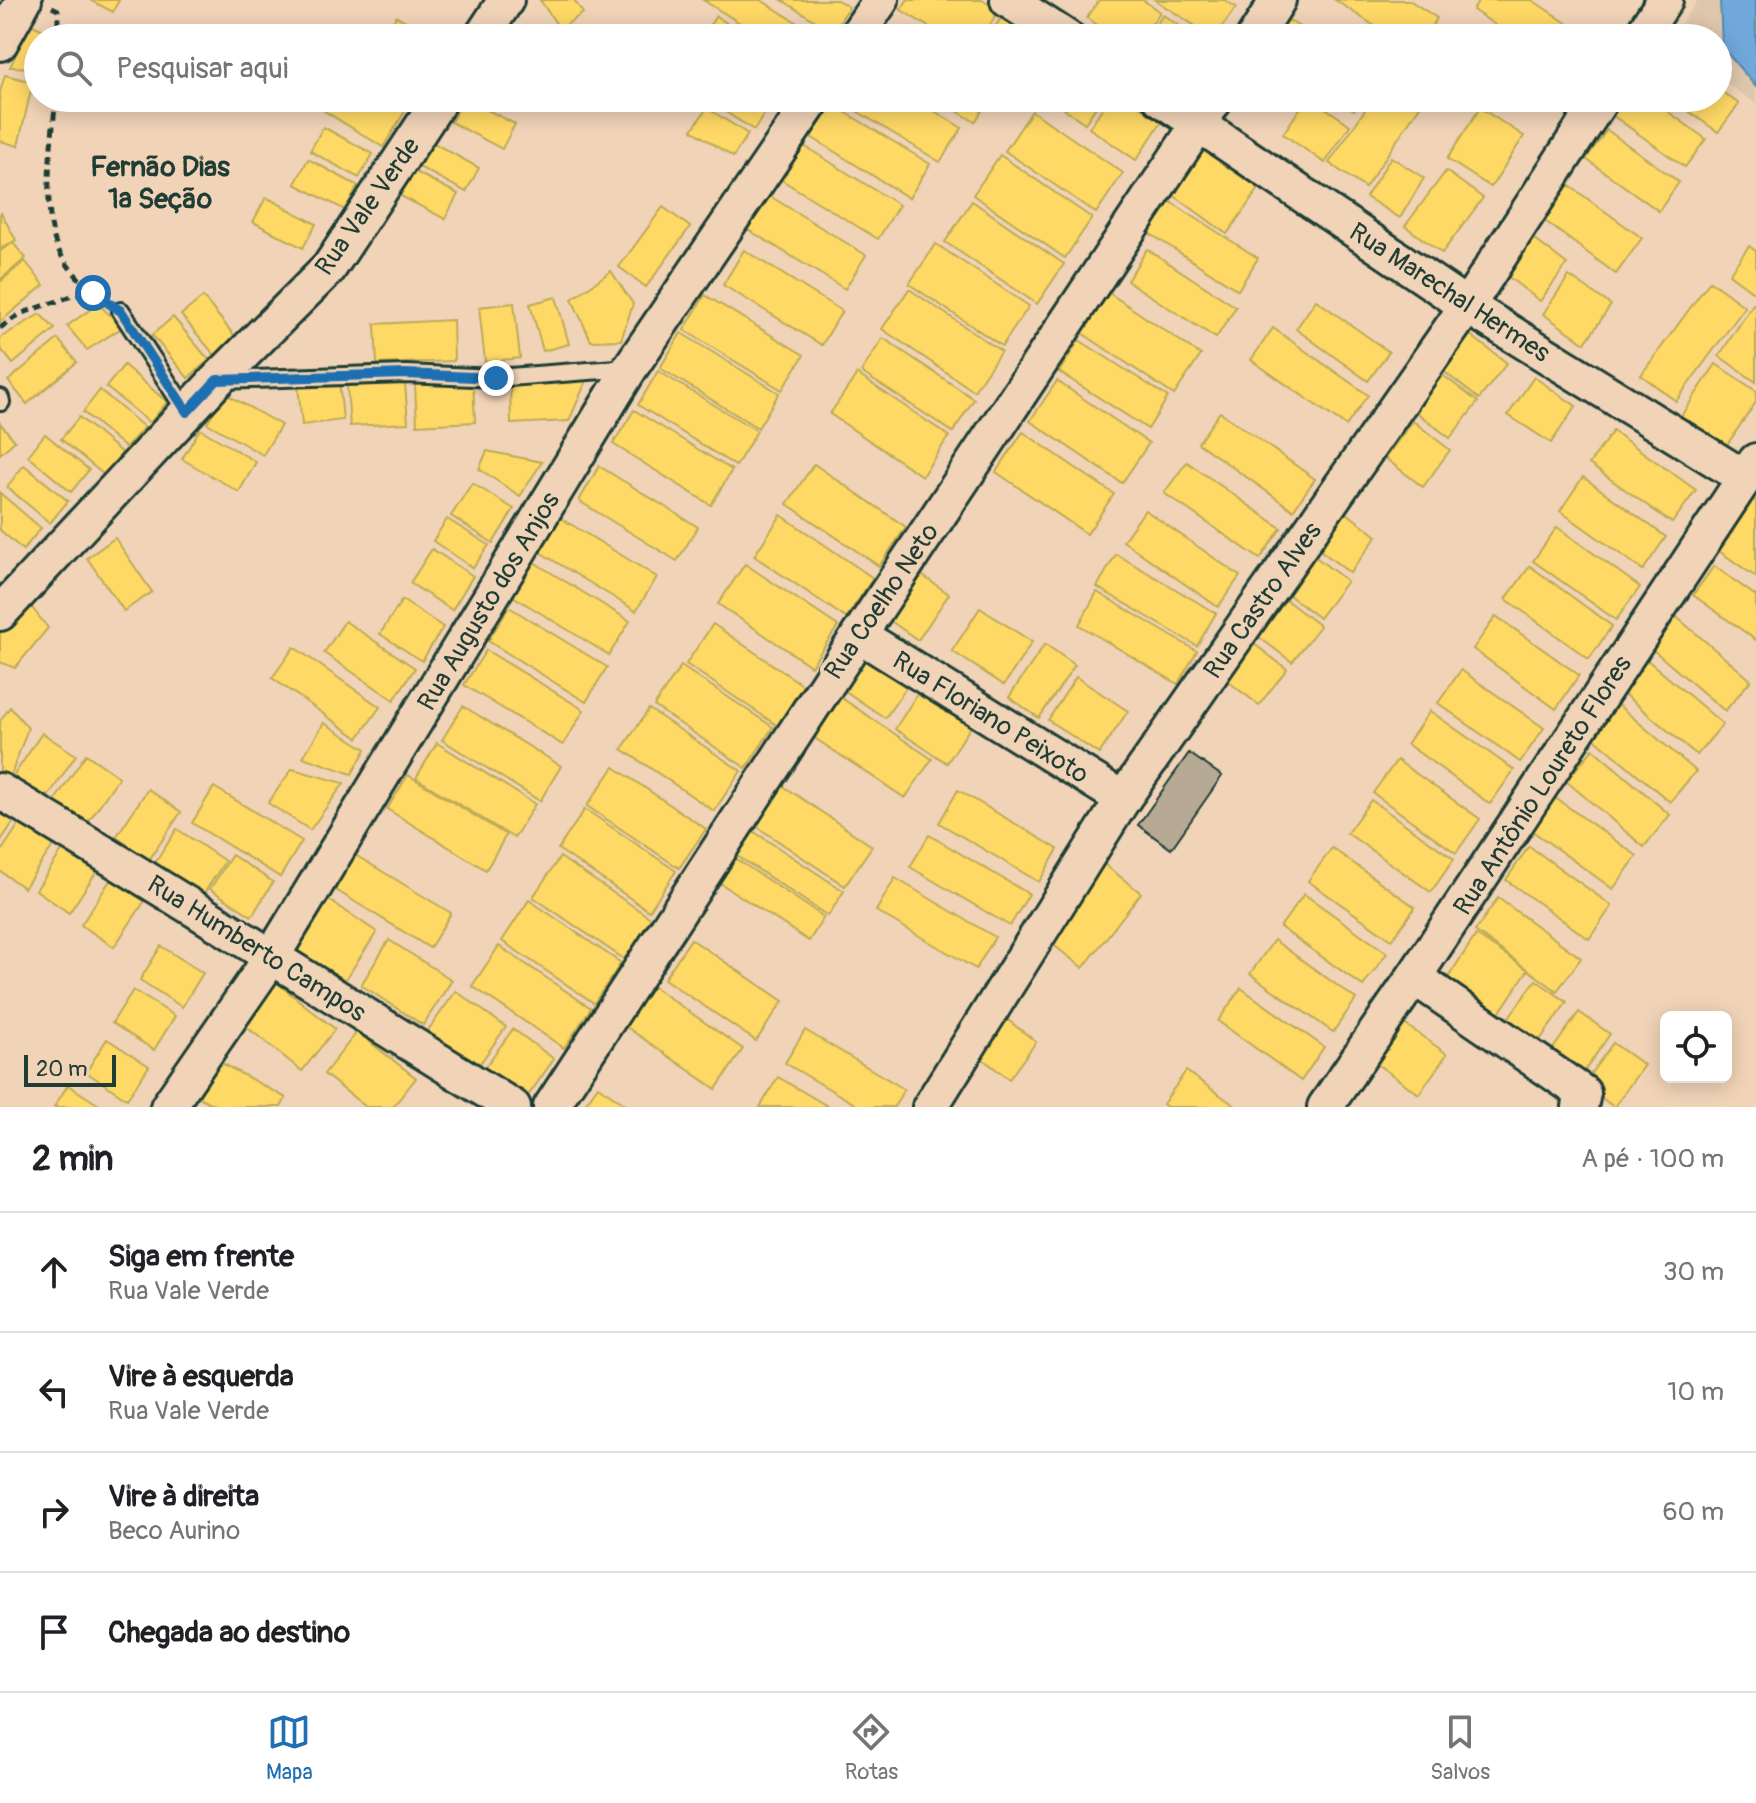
<!DOCTYPE html>
<html lang="pt">
<head>
<meta charset="utf-8">
<style>
	body { margin:0; font-family:Pangolin,sans-serif; background:#f6f6f6; color:#202124 }
	.controls { position:absolute; right:24px; bottom:24px; display:grid; overflow:hidden; border-radius:12px; box-shadow:0 4px 20px #0003 }
	.controls button { width:72px; height:72px; display:grid; place-items:center; padding:0; border:0; border-bottom:2px solid #e0e0e0; background:#fff; color:#202124; font:40px sans-serif }
	.scale { position:absolute; left:24px; bottom:20px; width:92px; box-sizing:border-box; padding-left:8px; border:4px solid #1f3d34; border-top:0; font-size:22px; line-height:28px; white-space:nowrap; color:#1f3d34; -webkit-text-stroke:6px #f1d4b8; paint-order:stroke }
	.stop { position:absolute; width:24px; height:24px; margin:-18px; border:6px solid #1f6fb2; border-radius:50%; background:#fff }
	.stop.end { background:#1f6fb2; border-color:#fff; box-shadow:0 2px 8px #0008 }
	.list { margin:0; padding:0; list-style:none }
	h2 { display:flex; justify-content:space-between; align-items:center; height:104px; margin:0; padding:0 32px; font-size:34px }
	h2 small { font-size:26px; font-weight:400; color:#757577 }
	.list li { display:grid; grid-template-columns:52px 1fr auto; gap:24px; align-items:center; box-sizing:border-box; height:120px; padding:0 32px; border-top:2px solid #e0e0e0 }
	.list b { display:block; font-size:30px; white-space:nowrap }
	.list p { margin:0; font-size:26px; white-space:nowrap; color:#757577 }
	.list em { font-size:26px; font-style:normal; color:#757577 }
	.icon { flex:none; width:44px; height:44px; fill:none; stroke:currentColor; stroke-width:2; stroke-linecap:round; stroke-linejoin:round }
	.map { position:relative; flex:none; width:1756px; height:1107px; overflow:hidden }
	.search { position:absolute; background:#fff; box-shadow:0 4px 20px #0003; left:24px; right:24px; top:24px; height:88px; display:flex; align-items:center; gap:20px; box-sizing:border-box; padding:0 28px; border-radius:44px; color:#757577; font-size:30px }
	.sheet { height:584px; background:#fff }
	nav { display:flex; justify-content:space-around; align-items:center; box-sizing:border-box; height:112px; border-top:2px solid #e0e0e0; background:#fff; font-size:22px; color:#757577 }
	nav a { display:grid; justify-items:center; gap:4px }
	nav .on { color:#1f6fb2 }
	.map>svg:first-child { display:block }
	.built { fill:#dfc7ad }
	.homes { fill:#ffd966; stroke:#bcaa57; stroke-width:2 }
	.schools { fill:#6fa8dc; stroke:#5788aa; stroke-width:2 }
	.building { fill:#b6aa94; stroke:#1f3d34; stroke-width:2 }
	.lines { fill:none; stroke-linecap:round; stroke-linejoin:round }
	.service-casing { stroke:#1f3d34; stroke-width:22 }
	.minor-casing { stroke:#1f3d34; stroke-width:40 }
	.path { stroke:#1f3d34; stroke-width:5; stroke-dasharray:8 6; stroke-linecap:butt }
	.service { stroke:#f1d4b8; stroke-width:16 }
	.minor { stroke:#f1d4b8; stroke-width:34 }
	.route { stroke:#1f6fb2; stroke-width:10 }
	.labels { text-anchor:middle; stroke-width:8; stroke-linejoin:round; paint-order:stroke }
	.street-label { font-size:26px; fill:#1f3d34; stroke:#f1d4b8 }
	.neighbourhood-label { font-size:28px; font-weight:bold; fill:#1f3d34; stroke:#f1d4b8 }
</style>
</head>
<body>
<div class="map">
<svg width="1756" height="1107" viewBox="0 0 1756 1107">
	<rect width="100%" height="100%" fill="#f1d4b8"/>
	<filter id="ink" filterUnits="userSpaceOnUse"><feTurbulence type="fractalNoise" baseFrequency=".0125" numOctaves="2"/><feDisplacementMap in="SourceGraphic" scale="16" xChannelSelector="R" yChannelSelector="G"/><feConvolveMatrix kernelMatrix="1 2 1 2 8 2 1 2 1" color-interpolation-filters="sRGB"/></filter>
	<g filter="url(#ink)">
		<polygon class="built" points="1698,0 1756,0 1756,104 1718,77 1718,38 1671,38"/>
		<g class="homes">
			<polygon points="90,0 119,0 113,12"/>
			<polygon points="540,0 574,0 583,13 560,29"/>
			<polygon points="703,0 761,0 820,37 764,38"/>
			<polygon points="782,0 837,0 849,7 833,32"/>
			<polygon points="907,0 982,0 999,10 982,38 947,38 901,10"/>
			<polygon points="1099,0 1143,0 1160,12 1143,38 1116,38 1087,18"/>
			<polygon points="1155,0 1224,0 1236,7 1214,38"/>
			<polygon points="1335,0 1409,0 1437,18 1424,38 1393,38"/>
			<polygon points="1479,0 1532,0 1589,38 1515,38 1473,10"/>
			<polygon points="1003,14 1042,38 989,38"/>
			<polygon points="1163,15 1197,38 1147,38"/>
			<polygon points="396,16 437,38 385,38"/>
			<polygon points="716,16 749,38 701,38"/>
			<polygon points="1282,16 1317,38 1268,38"/>
			<polygon points="30,24 53,34 52,38 38,38 38,68 10,67"/>
			<polygon points="5,75 33,82 18,146 0,141 0,92"/>
			<polygon points="1718,89 1739,104 1718,132 1670,98 1718,98"/>
			<polygon points="317,98 391,98 407,108 383,147 313,104"/>
			<polygon points="464,98 515,124 502,149 451,122"/>
			<polygon points="716,98 753,98 768,108 754,130 713,104"/>
			<polygon points="845,98 913,98 962,128 940,162 842,102"/>
			<polygon points="936,98 990,98 975,122"/>
			<polygon points="1048,98 1102,98 1085,123"/>
			<polygon points="1109,98 1127,98 1162,121 1136,160 1089,128"/>
			<polygon points="1307,98 1311,98 1350,125 1325,163 1283,134"/>
			<polygon points="1335,98 1362,98 1354,110"/>
			<polygon points="1373,98 1425,98 1365,188 1329,163"/>
			<polygon points="1624,98 1649,98 1706,139 1685,167 1612,115"/>
			<polygon points="832,104 930,164 909,198 811,137"/>
			<polygon points="707,108 748,134 733,157 692,130"/>
			<polygon points="1480,108 1524,136 1491,187 1447,159"/>
			<polygon points="1032,111 1123,173 1096,213 1005,151"/>
			<polygon points="323,127 373,154 359,178 310,151"/>
			<polygon points="1607,130 1679,182 1659,211 1586,159"/>
			<polygon points="430,141 479,168 466,192 417,166"/>
			<polygon points="801,144 899,205 878,239 780,179"/>
			<polygon points="1205,148 1260,187 1227,234 1172,194"/>
			<polygon points="1000,155 1092,218 1065,258 973,195"/>
			<polygon points="1391,157 1424,178 1400,218 1366,197"/>
			<polygon points="308,159 358,186 345,210 295,184"/>
			<polygon points="408,168 458,194 445,219 395,193"/>
			<polygon points="1446,171 1483,198 1442,253 1405,226"/>
			<polygon points="1567,184 1642,238 1616,274 1541,218"/>
			<polygon points="768,195 866,255 845,289 747,229"/>
			<polygon points="266,197 316,224 303,248 253,222"/>
			<polygon points="972,201 1064,264 1037,304 945,242"/>
			<polygon points="1169,201 1258,258 1238,290 1149,233"/>
			<polygon points="663,207 690,227 646,287 619,267"/>
			<polygon points="1,213 16,240 0,249 0,214"/>
			<polygon points="1530,236 1567,264 1540,301 1502,272"/>
			<polygon points="13,243 26,258 0,280 0,251"/>
			<polygon points="936,244 1029,306 1002,346 909,284"/>
			<polygon points="1749,246 1756,251 1756,294 1729,274"/>
			<polygon points="1147,249 1236,307 1216,338 1127,281"/>
			<polygon points="744,250 842,311 822,345 723,285"/>
			<polygon points="25,261 44,285 0,322 0,282"/>
			<polygon points="611,271 633,304 621,340 591,341 572,299"/>
			<polygon points="1569,276 1611,305 1585,343 1543,314"/>
			<polygon points="1710,281 1745,307 1676,401 1641,375"/>
			<polygon points="909,289 1001,351 974,391 882,329"/>
			<polygon points="1109,293 1201,355 1174,395 1082,333"/>
			<polygon points="705,295 804,355 782,390 684,330"/>
			<polygon points="203,297 238,340 217,358 181,315"/>
			<polygon points="556,297 569,344 543,351 530,304"/>
			<polygon points="1316,300 1389,352 1368,381 1296,329"/>
			<polygon points="514,303 520,358 485,362 479,307"/>
			<polygon points="98,304 123,327 87,350 67,326"/>
			<polygon points="1753,304 1756,306 1756,382 1719,356"/>
			<polygon points="40,314 55,329 13,364 0,348 0,338"/>
			<polygon points="173,317 209,360 188,378 152,335"/>
			<polygon points="453,320 454,361 377,364 375,324"/>
			<polygon points="1273,328 1368,395 1346,426 1251,360"/>
			<polygon points="681,333 779,393 758,428 660,368"/>
			<polygon points="1469,334 1507,363 1479,399 1442,370"/>
			<polygon points="883,338 974,399 953,432 861,372"/>
			<polygon points="58,339 77,362 27,404 8,381"/>
			<polygon points="1079,340 1168,397 1148,429 1059,372"/>
			<polygon points="1716,364 1756,391 1756,402 1726,446 1681,416"/>
			<polygon points="124,365 167,402 150,423 106,387"/>
			<polygon points="658,371 757,431 736,466 638,405"/>
			<polygon points="1440,373 1478,402 1450,438 1412,409"/>
			<polygon points="857,374 949,436 922,476 830,414"/>
			<polygon points="588,377 569,421 511,424 510,383"/>
			<polygon points="1534,377 1576,406 1551,443 1508,415"/>
			<polygon points="339,380 343,420 302,425 298,385"/>
			<polygon points="1057,381 1149,443 1122,483 1030,421"/>
			<polygon points="473,382 475,422 417,425 415,385"/>
			<polygon points="405,383 408,423 350,426 347,386"/>
			<polygon points="100,390 144,427 126,448 83,412"/>
			<polygon points="224,393 281,425 263,455 207,423"/>
			<polygon points="634,410 732,470 711,505 613,444"/>
			<polygon points="1220,412 1315,479 1293,510 1198,443"/>
			<polygon points="79,417 122,453 104,475 61,439"/>
			<polygon points="1413,421 1450,450 1423,487 1385,458"/>
			<polygon points="0,423 15,441 0,454"/>
			<polygon points="200,429 256,462 239,492 182,459"/>
			<polygon points="1613,431 1696,490 1672,523 1589,464"/>
			<polygon points="1023,432 1114,494 1087,534 996,472"/>
			<polygon points="45,434 89,470 71,492 28,456"/>
			<polygon points="487,451 542,462 520,496 479,469"/>
			<polygon points="1187,462 1281,528 1260,559 1164,493"/>
			<polygon points="814,464 906,527 879,566 787,504"/>
			<polygon points="24,465 68,501 50,523 7,487"/>
			<polygon points="599,466 698,527 677,561 579,501"/>
			<polygon points="1583,477 1666,537 1643,570 1560,511"/>
			<polygon points="472,483 514,509 493,543 451,516"/>
			<polygon points="0,493 41,528 23,550 0,530"/>
			<polygon points="1754,499 1756,501 1756,577 1719,551"/>
			<polygon points="1340,508 1377,536 1350,573 1312,544"/>
			<polygon points="1145,510 1240,576 1218,607 1123,541"/>
			<polygon points="781,515 873,578 846,618 754,556"/>
			<polygon points="559,517 657,577 636,611 538,551"/>
			<polygon points="447,519 489,545 473,568 433,541"/>
			<polygon points="1557,527 1640,587 1616,620 1533,561"/>
			<polygon points="115,538 152,592 124,611 87,558"/>
			<polygon points="432,549 473,576 452,610 410,583"/>
			<polygon points="1309,552 1347,581 1319,618 1281,589"/>
			<polygon points="1116,554 1216,613 1197,646 1097,587"/>
			<polygon points="532,561 630,621 609,655 511,595"/>
			<polygon points="745,564 838,626 811,666 718,604"/>
			<polygon points="1530,566 1612,626 1589,659 1506,599"/>
			<polygon points="1714,566 1756,596 1756,640 1693,595"/>
			<polygon points="913,569 949,594 918,640 882,615"/>
			<polygon points="1097,592 1197,651 1178,684 1079,625"/>
			<polygon points="1282,597 1320,626 1292,662 1255,634"/>
			<polygon points="25,599 48,628 15,668 0,662 0,628"/>
			<polygon points="402,600 443,627 422,661 380,634"/>
			<polygon points="509,607 607,667 586,702 488,641"/>
			<polygon points="980,608 1032,642 1004,685 952,651"/>
			<polygon points="1673,614 1751,680 1725,711 1647,645"/>
			<polygon points="1496,616 1579,675 1556,709 1473,649"/>
			<polygon points="345,621 415,668 394,700 324,653"/>
			<polygon points="713,624 804,686 778,726 686,664"/>
			<polygon points="1249,640 1287,669 1259,705 1221,676"/>
			<polygon points="1045,644 1075,665 1039,718 1009,697"/>
			<polygon points="294,647 380,707 358,738 272,678"/>
			<polygon points="486,650 584,710 563,745 464,685"/>
			<polygon points="866,651 910,682 885,718 841,688"/>
			<polygon points="1645,658 1723,724 1697,755 1619,690"/>
			<polygon points="681,666 773,727 746,768 654,706"/>
			<polygon points="1461,670 1544,728 1520,762 1438,703"/>
			<polygon points="1076,677 1128,711 1099,754 1048,720"/>
			<polygon points="923,685 975,720 947,763 895,729"/>
			<polygon points="840,697 932,759 905,798 813,737"/>
			<polygon points="1618,705 1696,771 1670,802 1592,736"/>
			<polygon points="463,706 561,766 540,801 442,740"/>
			<polygon points="10,707 28,728 10,778 0,771 0,721"/>
			<polygon points="649,709 741,771 714,811 622,749"/>
			<polygon points="1430,711 1514,770 1490,804 1407,744"/>
			<polygon points="324,723 366,749 352,774 303,757"/>
			<polygon points="42,733 76,755 43,804 10,781"/>
			<polygon points="437,743 535,804 514,838 416,778"/>
			<polygon points="1593,749 1670,815 1644,847 1566,781"/>
			<polygon points="86,754 119,777 86,825 53,803"/>
			<polygon points="1397,760 1480,819 1456,853 1373,793"/>
			<polygon points="614,767 706,829 679,868 587,806"/>
			<polygon points="292,769 344,783 310,830 268,803"/>
			<polygon points="408,775 506,835 486,870 387,809"/>
			<polygon points="780,784 872,846 845,886 753,824"/>
			<polygon points="214,787 302,841 280,877 192,823"/>
			<polygon points="148,789 181,812 149,860 116,837"/>
			<polygon points="958,790 1058,849 1039,882 939,823"/>
			<polygon points="1554,797 1637,856 1613,889 1531,830"/>
			<polygon points="1371,800 1454,859 1431,892 1347,833"/>
			<polygon points="0,802 18,815 0,842"/>
			<polygon points="585,809 676,871 649,911 558,849"/>
			<polygon points="24,817 57,840 24,888 0,871 0,853"/>
			<polygon points="177,829 225,861 203,895 155,863"/>
			<polygon points="753,831 844,891 828,916 736,855"/>
			<polygon points="929,835 1029,894 1010,926 910,867"/>
			<polygon points="68,842 101,865 69,913 36,890"/>
			<polygon points="1529,846 1612,906 1589,939 1506,880"/>
			<polygon points="1332,848 1415,907 1392,940 1308,881"/>
			<polygon points="352,853 451,913 430,948 331,887"/>
			<polygon points="232,855 273,882 252,916 210,889"/>
			<polygon points="560,857 652,919 624,959 533,897"/>
			<polygon points="733,857 824,917 809,941 717,881"/>
			<polygon points="1104,864 1141,893 1083,968 1046,939"/>
			<polygon points="113,876 146,899 114,947 81,925"/>
			<polygon points="895,878 995,937 976,969 876,911"/>
			<polygon points="1304,894 1387,953 1363,986 1280,927"/>
			<polygon points="326,898 377,932 343,983 292,949"/>
			<polygon points="1498,898 1581,958 1557,991 1475,931"/>
			<polygon points="529,900 621,963 594,1003 502,941"/>
			<polygon points="1476,935 1528,970 1499,1013 1447,979"/>
			<polygon points="691,939 783,1001 756,1041 664,979"/>
			<polygon points="389,940 452,980 423,1025 361,985"/>
			<polygon points="1274,940 1356,999 1333,1032 1250,974"/>
			<polygon points="161,946 203,973 182,1007 140,980"/>
			<polygon points="499,946 591,1008 564,1048 472,986"/>
			<polygon points="1536,980 1567,1002 1537,1044 1506,1021"/>
			<polygon points="277,983 335,1029 302,1071 243,1024"/>
			<polygon points="652,986 743,1049 716,1089 625,1026"/>
			<polygon points="1241,988 1324,1047 1301,1081 1218,1021"/>
			<polygon points="133,990 175,1016 154,1050 112,1023"/>
			<polygon points="456,991 506,1027 476,1069 426,1033"/>
			<polygon points="1579,1012 1610,1034 1581,1076 1550,1053"/>
			<polygon points="999,1013 1036,1042 1009,1079 971,1050"/>
			<polygon points="1402,1022 1447,1054 1419,1094 1374,1062"/>
			<polygon points="513,1029 554,1059 525,1100 483,1070"/>
			<polygon points="805,1030 904,1089 894,1107 860,1107 785,1063"/>
			<polygon points="357,1032 416,1078 393,1107 366,1107 324,1074"/>
			<polygon points="107,1039 149,1066 127,1099 86,1072"/>
			<polygon points="1613,1043 1644,1065 1614,1107 1583,1084"/>
			<polygon points="218,1061 286,1098 281,1107 218,1107 199,1097"/>
			<polygon points="1186,1071 1237,1107 1167,1107 1163,1104"/>
			<polygon points="778,1077 829,1107 760,1107"/>
			<polygon points="68,1085 102,1107 54,1107"/>
			<polygon points="598,1086 629,1107 583,1107"/>
		</g>
		<polygon class="schools" points="1720,0 1756,0 1756,87 1722,47"/>
		<polygon class="building" points="1189,753 1222,776 1171,849 1138,825"/>
		<g class="lines">
			<defs>
				<g id="service">
					<polyline points="121,311 187,412"/>
					<polyline points="221,380 406,374 496,378 629,368"/>
					<polyline points="0,398 1,402"/>
				</g>
				<g id="minor">
					<polyline points="1008,0 1067,38"/>
					<polyline points="481,38 506,0"/>
					<polyline points="855,38 881,0"/>
					<polyline points="1254,38 1278,0"/>
					<polyline points="1640,38 1665,0"/>
					<polyline points="0,43 24,0"/>
					<polyline points="1160,98 1467,306 1745,478"/>
					<polyline points="0,613 217,380 329,268 441,98"/>
					<polyline points="859,635 1123,799"/>
					<path d="M0,791C173,893 342,1002 513,1107"/>
					<polyline points="1414,977 1583,1093 1580,1107"/>
					<polyline points="168,1107 271,958 630,368 814,98"/>
					<polyline points="551,1107 859,635 1216,98"/>
					<polyline points="930,1107 1123,799 1467,306 1602,98"/>
					<polyline points="1325,1107 1414,977 1756,461"/>
				</g>
			</defs>
			<use href="#service" class="service-casing"/>
			<use href="#minor" class="minor-casing"/>
			<g class="path">
				<polyline points="52,7 58,10 58,38"/>
				<path d="M56,98C52,138 41,213 58,249C66,266 80,280 93,293"/>
				<polyline points="0,328 20,314 72,296 93,293 105,301"/>
			</g>
			<use href="#service" class="service"/>
			<use href="#minor" class="minor"/>
		</g>
	</g>
	<g class="lines" filter="url(#ink)">
		<polyline class="route" points="93,293 121,311 187,412 217,380 406,374 496,378"/>
	</g>
	<g class="labels">
		<g class="street-label">
			<text transform="translate(367 206) rotate(-55)" y="9">Rua Vale Verde</text>
			<text transform="translate(1450 292) rotate(33)" y="9">Rua Marechal Hermes</text>
			<text transform="translate(1262 600) rotate(-55)" y="9">Rua Castro Alves</text>
			<text transform="translate(488 601) rotate(-59)" y="9">Rua Augusto dos Anjos</text>
			<text transform="translate(881 601) rotate(-56)" y="9">Rua Coelho Neto</text>
			<text transform="translate(991 717) rotate(32)" y="9">Rua Floriano Peixoto</text>
			<text transform="translate(1542 785) rotate(-57)" y="9">Rua Antônio Loureto Flores</text>
			<text transform="translate(257 948) rotate(32)" y="9">Rua Humberto Campos</text>
		</g>
		<g class="neighbourhood-label">
			<text x="160" y="176">Fernão Dias<tspan x="160" dy="32">1ª Seção</tspan></text>
		</g>
	</g>
</svg>
<div class="controls">
<button><svg class="icon" aria-label="locate" viewBox="0 0 24 24"><circle cx="12" cy="12" r="6"/><path d="M12 2v4M12 18v4M2 12h4M18 12h4"/></svg></button>
</div>
<div class="scale">20 m</div>
<div class="stop" style="left:93px;top:293px"></div>
<div class="stop end" style="left:496px;top:378px"></div>
<div class="search"><svg class="icon" aria-label="search" viewBox="0 0 24 24"><circle cx="10" cy="10" r="6"/><path d="M15 15l6 6"/></svg>Pesquisar aqui</div>
</div>
<section class="sheet">
<h2>2 min<small>A pé · 100 m</small></h2>
<ul class="list">
<li><svg class="icon" aria-label="ahead" viewBox="0 0 24 24"><path d="M12 20V5M6 11l6-6 6 6"/></svg><div><b>Siga em frente</b><p>Rua Vale Verde</p></div><em>30 m</em></li>
<li><svg class="icon" aria-label="left" viewBox="0 0 24 24"><path d="M17 20v-9H6M10 6l-5 5 5 5"/></svg><div><b>Vire à esquerda</b><p>Rua Vale Verde</p></div><em>10 m</em></li>
<li><svg class="icon" aria-label="right" viewBox="0 0 24 24"><path d="M7 20v-9h11M14 6l5 5-5 5"/></svg><div><b>Vire à direita</b><p>Beco Aurino</p></div><em>60 m</em></li>
<li><svg class="icon" aria-label="arrive" viewBox="0 0 24 24"><path d="M6 21V4h12l-3 4 3 4H6"/></svg><div><b>Chegada ao destino</b></div></li>
</ul>
</section>
<nav>
<a class="on"><svg class="icon" aria-label="map" viewBox="0 0 24 24"><path d="M3 6l6-2 6 2 6-2v14l-6 2-6-2-6 2zM9 4v14M15 6v14"/></svg>Mapa</a>
<a><svg class="icon" aria-label="directions" viewBox="0 0 24 24"><path d="M12 3l9 9-9 9-9-9zM9 14v-3h6M13 9l2 2-2 2"/></svg>Rotas</a>
<a><svg class="icon" aria-label="saved" viewBox="0 0 24 24"><path d="M7 4h10v16l-5-4-5 4z"/></svg>Salvos</a>
</nav>
</body>
</html>
